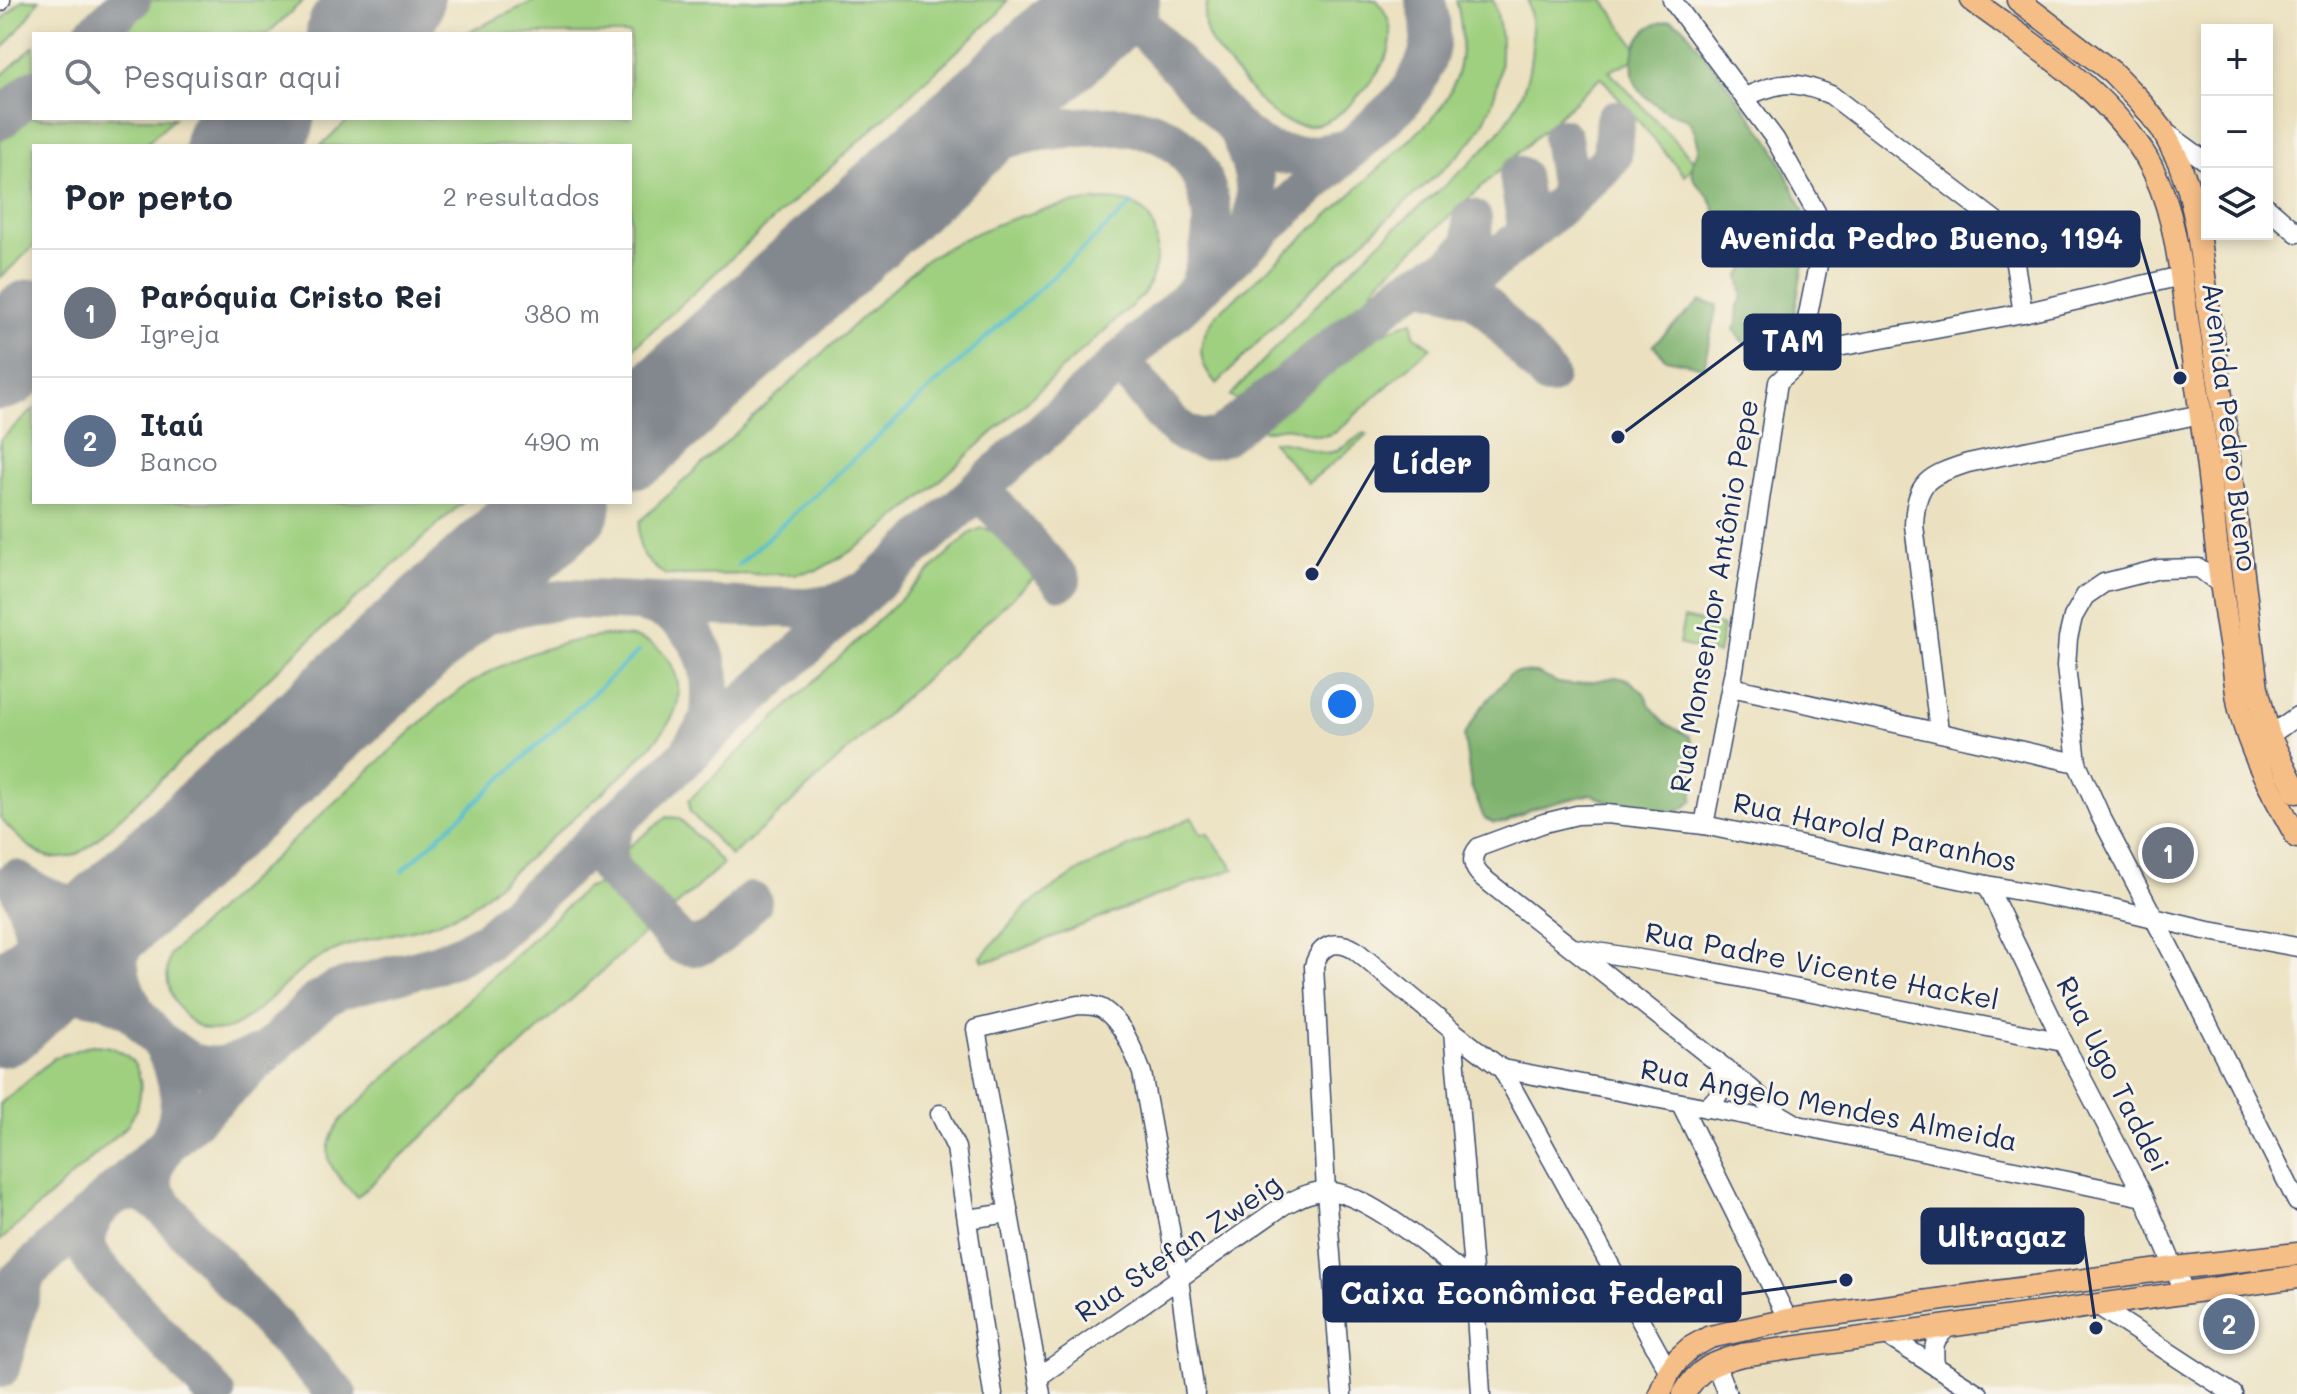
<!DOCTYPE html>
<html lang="pt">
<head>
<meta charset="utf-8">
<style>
	body { margin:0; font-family:Mali,sans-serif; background:#f6f6f7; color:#1f2937 }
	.controls { position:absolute; right:24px; top:24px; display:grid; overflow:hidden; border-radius:0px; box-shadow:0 4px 12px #0003 }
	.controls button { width:72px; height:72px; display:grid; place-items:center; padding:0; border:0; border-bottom:2px solid #e0e1e3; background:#fff; color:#1f2937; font:40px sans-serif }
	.you { position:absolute; left:1342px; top:704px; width:28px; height:28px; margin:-20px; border:6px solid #fff; border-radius:50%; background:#1a73e8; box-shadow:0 0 0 12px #1a73e833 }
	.badge { display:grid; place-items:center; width:52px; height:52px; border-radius:50%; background:#2563eb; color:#fff; font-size:26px; font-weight:700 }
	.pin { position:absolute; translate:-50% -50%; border:4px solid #fff; box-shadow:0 2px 8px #0006 }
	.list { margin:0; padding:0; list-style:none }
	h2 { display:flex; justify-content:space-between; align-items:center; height:104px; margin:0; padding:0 32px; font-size:34px }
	h2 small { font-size:26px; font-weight:400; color:#747a83 }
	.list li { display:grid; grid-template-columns:52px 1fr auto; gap:24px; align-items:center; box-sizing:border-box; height:128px; padding:0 32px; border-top:2px solid #e0e1e3 }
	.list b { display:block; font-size:30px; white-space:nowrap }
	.list p { margin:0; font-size:26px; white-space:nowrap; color:#747a83 }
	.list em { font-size:26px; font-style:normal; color:#747a83 }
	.icon { flex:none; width:44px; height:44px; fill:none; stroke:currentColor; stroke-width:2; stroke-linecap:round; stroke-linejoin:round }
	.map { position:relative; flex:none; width:2297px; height:1394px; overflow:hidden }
	.search { position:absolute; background:#fff; box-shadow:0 4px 12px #0003; left:32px; top:32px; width:600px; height:88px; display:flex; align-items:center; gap:20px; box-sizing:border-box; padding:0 28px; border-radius:0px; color:#747a83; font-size:30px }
	.panel { position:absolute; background:#fff; box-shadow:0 4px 12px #0003; left:32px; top:144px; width:600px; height:360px; border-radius:0px }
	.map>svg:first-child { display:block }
	.green { fill:#9fd07f; stroke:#5d806e; stroke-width:2 }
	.forest { fill:#7fb26e; stroke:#4d7066; stroke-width:2 }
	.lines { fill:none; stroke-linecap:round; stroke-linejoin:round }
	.stream { stroke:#52bdce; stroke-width:4 }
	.taxiway { stroke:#83888f; stroke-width:40 }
	.runway { stroke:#83888f; stroke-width:100 }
	.minor-casing { stroke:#3a4a6d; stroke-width:21 }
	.major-casing { stroke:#3a4a6d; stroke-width:25 }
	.minor { stroke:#fff; stroke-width:18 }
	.major { stroke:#f6be87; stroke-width:22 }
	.labels { text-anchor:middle; stroke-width:6; stroke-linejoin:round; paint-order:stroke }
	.street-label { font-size:28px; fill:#1b2f5e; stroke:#f7f3e8 }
	.leader { fill:none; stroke:#1b2f5e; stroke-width:3 }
	.callout-dot { fill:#1b2f5e; stroke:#f7f3e8; stroke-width:3 }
	.callout { fill:#1b2f5e; stroke:#1b2f5e; stroke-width:3 }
	.callout-label { font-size:30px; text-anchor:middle; font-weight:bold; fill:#fff }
</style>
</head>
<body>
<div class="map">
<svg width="2297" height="1394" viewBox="0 0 2297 1394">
	<rect width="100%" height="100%" fill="#f7f3e8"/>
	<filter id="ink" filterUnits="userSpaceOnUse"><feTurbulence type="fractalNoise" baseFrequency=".0125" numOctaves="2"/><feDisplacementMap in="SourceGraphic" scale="16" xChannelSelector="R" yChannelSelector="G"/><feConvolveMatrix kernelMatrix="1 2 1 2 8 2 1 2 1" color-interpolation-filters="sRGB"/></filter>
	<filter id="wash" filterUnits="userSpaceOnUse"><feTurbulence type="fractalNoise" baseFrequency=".006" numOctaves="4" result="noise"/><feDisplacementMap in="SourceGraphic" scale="32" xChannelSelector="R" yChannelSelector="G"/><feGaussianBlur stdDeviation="1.8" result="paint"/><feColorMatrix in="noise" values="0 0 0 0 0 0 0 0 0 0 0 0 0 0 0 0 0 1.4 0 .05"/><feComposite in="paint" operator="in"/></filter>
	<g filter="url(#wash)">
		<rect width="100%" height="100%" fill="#ebe1c0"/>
		<g class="green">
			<polygon points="22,0 39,0 28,18 0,52 0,22"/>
			<polygon points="152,0 304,0 267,34 115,34"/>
			<polygon points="536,0 1007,0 999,13 630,351 630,146 320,146 351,118 630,118 630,34 465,34"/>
			<path d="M1209,0H1377C1405,35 1387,64 1361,93C1339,118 1315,136 1281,119C1263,110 1243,81 1229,65C1212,45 1196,27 1209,0Z"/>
			<path d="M1456,0H1493C1508,44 1502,95 1476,135C1467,149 1451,162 1438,174C1415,194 1392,214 1370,235C1316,282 1267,333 1217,384C1194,360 1198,339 1217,314C1274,264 1330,214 1386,162C1408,140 1438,119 1451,90C1464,62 1464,29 1456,0Z"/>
			<path d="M1528,0H1604L1642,56L1609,71L1696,163L1685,176L1601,77L1379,281L1349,322L1285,372L1269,379L1236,400L1230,396C1283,340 1335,283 1392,231C1432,194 1491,154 1516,106C1534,72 1535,37 1528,0Z"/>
			<polygon points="34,46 34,74 0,105 0,77"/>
			<polygon points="34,107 34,118 174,118 144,146 34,146 34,246 0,278 0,138"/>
			<path d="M1089,201C1103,200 1121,199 1134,205C1167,221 1160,273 1141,297L922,497L873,537L842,557L818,570L794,574L666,575C643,562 635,546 640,521L921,263C972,230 1029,209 1089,201Z"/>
			<path d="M1413,321L1414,335L1431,347L1336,432C1315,441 1310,432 1291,428C1282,426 1273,430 1264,431L1260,427L1363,343L1391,329Z"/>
			<path d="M34,409V502H463L290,658L91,845C54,876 26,847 0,818V440Z"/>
			<path d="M1364,433L1368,435L1308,483L1272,442C1295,438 1316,459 1336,451C1346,447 1355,438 1364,433Z"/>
			<polygon points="982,528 1003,534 1040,572 787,807 731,856 690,812 689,800 970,533"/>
			<polygon points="1684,618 1723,627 1718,654 1679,644"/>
			<path d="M602,636C629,635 651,636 668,659C677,672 681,690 677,706C667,741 596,798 568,823C536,851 504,880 470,908C454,916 437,923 419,928C389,936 359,939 331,952C295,967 272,1003 240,1023C219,1037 195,1030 181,1011C168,994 164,974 170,954L439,706C489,666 538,645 602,636Z"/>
			<polygon points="667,817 679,818 723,864 669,912 621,863 622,852"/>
			<polygon points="1192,817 1201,834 1207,833 1234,869 1161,894 997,959 983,961 981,957 1028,905 1082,869"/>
			<path d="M597,885L609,887L647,930L357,1197C330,1169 316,1155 342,1119L585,889Z"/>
			<path d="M91,1045C142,1045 153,1088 127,1126L0,1241V1104L54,1058Z"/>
		</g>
		<g class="forest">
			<path d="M1671,20L1683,26L1772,144L1803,210L1808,235L1792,328L1788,344L1767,361L1761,359C1754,347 1739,343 1734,329L1737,324L1738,306L1743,296L1739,276C1751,264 1751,251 1739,239C1733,232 1724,233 1719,225C1714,217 1715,204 1709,197C1701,186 1691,184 1692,167C1693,160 1697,155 1698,149C1699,143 1695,132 1692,126C1687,114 1676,117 1667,112C1660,108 1643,96 1639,89C1628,73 1632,45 1644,32C1651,24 1662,22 1671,20Z"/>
			<polygon points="1700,301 1717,305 1704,367 1666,359 1653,345"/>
			<polygon points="1516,672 1537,673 1558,683 1573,685 1616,677 1629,680 1644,693 1650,705 1664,723 1689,736 1693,745 1696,769 1692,801 1683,809 1670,815 1617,819 1615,805 1591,794 1531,809 1506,822 1494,823 1484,818 1471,786 1464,736 1480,709 1510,674"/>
		</g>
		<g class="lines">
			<g class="stream">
				<polyline points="738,565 1132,204"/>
				<polyline points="402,871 639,651"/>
			</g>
			<g class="taxiway">
				<polyline points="1117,0 1237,129"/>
				<polyline points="94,34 131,0"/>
				<polyline points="360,34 402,0"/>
				<path d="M1048,56C1060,37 1068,23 1069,0"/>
				<polyline points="0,120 34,89"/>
				<polyline points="1519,176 1528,233 1472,277 1422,283 1462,293 1477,299 1488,308 1548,376"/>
				<path d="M896,195C923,178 951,159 981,147C1013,134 1047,129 1082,127C1132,124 1177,124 1201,176C1208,192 1213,211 1212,229C1211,249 1204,269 1199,288"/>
				<polyline points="1571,196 1605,165 1612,156 1615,120"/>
				<polyline points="1528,233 1571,196 1562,138"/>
				<path d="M1240,248C1265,206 1257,171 1237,129C1244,135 1251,141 1258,145C1286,163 1322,155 1352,148"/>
				<path d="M1135,379C1158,406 1182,452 1222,436L1404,291L1451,266L1471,246L1473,239L1472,219"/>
				<polyline points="979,488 1061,580"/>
				<path d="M647,604C689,614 711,651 711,693C711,703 711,715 707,724C704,731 698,738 693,745"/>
				<polyline points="410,641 486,614 530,604 569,599 741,607 808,608 835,604 857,594"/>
				<path d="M614,825L608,846V867L681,944C710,955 733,920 752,902"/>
				<polyline points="27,893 162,1043"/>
				<path d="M23,997C39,945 40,929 15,880C63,912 85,910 138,891"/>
				<path d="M132,1005C108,962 119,933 138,891"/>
				<path d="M1,1016C48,992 81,981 130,1010"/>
				<polyline points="182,1227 337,1394"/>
				<path d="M0,1297L267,1052L316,1003L337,990L436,964L454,957L486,941L871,587L1099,381L1401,102C1427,70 1439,41 1425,0"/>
				<polyline points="0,1368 26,1274"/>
				<path d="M215,1394L95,1265C93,1259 88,1253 87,1247C82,1217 113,1184 143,1194C159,1199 171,1215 182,1227C173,1215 156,1201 153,1186C149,1166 161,1155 170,1139C188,1105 179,1075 162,1043C172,1049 184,1060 195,1064C218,1071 241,1061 263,1053"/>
			</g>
			<g class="runway">
				<polyline points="356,34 394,0"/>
				<polyline points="234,146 265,118"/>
				<polyline points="0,360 34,329"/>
				<polyline points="630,439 1110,0"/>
				<polyline points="0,1017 562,502"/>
			</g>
		</g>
	</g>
	<g filter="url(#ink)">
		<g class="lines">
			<defs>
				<g id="minor">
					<polyline points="1672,0 1775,139 1816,212 1820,234 1819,260 1800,354 1795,367 1778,382 1734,670 1704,825"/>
					<polyline points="0,2 1,0"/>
					<path d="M1745,97C1782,81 1793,80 1831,95L1997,222L2008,241L2015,264L2023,313"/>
					<polyline points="2164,131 2207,162"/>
					<polyline points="2194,206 2207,197"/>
					<polyline points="2267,207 2297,233"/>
					<polyline points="1800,354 2023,313 2181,276"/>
					<polyline points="2220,584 2199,568 2159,569 2104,583 2085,596 2073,617 2068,638 2066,666 2077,763 2101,817 2176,960 2297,1202"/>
					<polyline points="1731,687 2077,763"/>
					<path d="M1939,731L1914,525C1916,480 1929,476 1968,463L2201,414"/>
					<polyline points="2269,736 2297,716"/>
					<polyline points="1987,885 2063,1042 2144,1197 2184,1291"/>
					<polyline points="1573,948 1688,967 2063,1042"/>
					<polyline points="1453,1031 1474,1282 1481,1394"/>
					<polyline points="1502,1069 1798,1125 2144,1197"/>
					<polyline points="1681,1104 1788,1320"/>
					<path d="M1706,1108C1725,1092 1725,1085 1717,1061"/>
					<polyline points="940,1114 956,1148 993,1394"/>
					<path d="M1798,1125L1781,1115L1749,1087L1482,877C1473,868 1469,858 1479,847L1544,823L1577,815L1607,814L1704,825L1987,885L2112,908L2204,930L2297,947"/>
					<polyline points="968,1219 1009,1213"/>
					<polyline points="2095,1304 2233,1394"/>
					<polyline points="1884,1334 1979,1394"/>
					<polyline points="1715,1363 1727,1394"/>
					<path d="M1935,1366C1933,1342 1933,1340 1952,1324"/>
					<path d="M1038,1377L1284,1205C1297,1199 1310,1191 1325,1191C1367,1191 1440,1257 1474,1282"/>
					<path d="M1041,1394L976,1029L1078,1005C1087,1005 1097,1005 1104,1010C1124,1024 1134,1052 1142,1073L1179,1279L1195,1394"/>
					<path d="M1342,1394L1326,1191L1314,966C1320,944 1336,939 1355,950L1453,1031L1502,1069L1669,1372"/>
				</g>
				<g id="major">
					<path d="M1972,0C2033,46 2106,89 2146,157C2177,209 2180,273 2189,332C2197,386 2205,440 2211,494C2216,549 2223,602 2232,656C2235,674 2236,693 2240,710C2251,755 2275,798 2297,837"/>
					<polyline points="2018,0 2112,72 2139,100 2162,129 2179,162 2189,190 2197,226 2223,410 2257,688 2269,736 2297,792"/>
					<polyline points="1660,1394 1669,1372 1679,1358 1690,1348 1710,1337 1788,1320 2175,1268 2297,1254"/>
					<path d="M1684,1394C1699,1367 1714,1363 1742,1355L2297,1277"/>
				</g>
			</defs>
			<use href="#minor" class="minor-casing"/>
			<use href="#major" class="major-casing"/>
			<use href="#minor" class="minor"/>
			<use href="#major" class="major"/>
		</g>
	</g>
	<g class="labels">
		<g class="street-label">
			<text transform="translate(2230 427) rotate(83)" y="10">Avenida Pedro Bueno</text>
			<text transform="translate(1714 596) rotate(-80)" y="10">Rua Monsenhor Antônio Pepe</text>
			<text transform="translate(1875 832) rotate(12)" y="10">Rua Harold Paranhos</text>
			<text transform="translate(1822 966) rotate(11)" y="10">Rua Padre Vicente Hackel</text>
			<text transform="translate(2113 1074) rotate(63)" y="10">Rua Ugo Taddei</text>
			<text transform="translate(1829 1105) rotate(11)" y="10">Rua Angelo Mendes Almeida</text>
			<text transform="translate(1178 1248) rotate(-34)" y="10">Rua Stefan Zweig</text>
		</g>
	</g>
	<path class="leader" d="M2180 378L2139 239M1618 437L1745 342M1312 574L1376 464M2096 1328L2083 1236M1846 1280L1740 1294"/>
	<g class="callout-dot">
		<circle cx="2180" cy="378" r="8"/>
		<circle cx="1618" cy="437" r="8"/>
		<circle cx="1312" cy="574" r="8"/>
		<circle cx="2096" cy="1328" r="8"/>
		<circle cx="1846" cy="1280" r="8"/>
	</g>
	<g class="callout">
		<rect x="1703" y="212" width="436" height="54" rx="8"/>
		<rect x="1745" y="315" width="95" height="54" rx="8"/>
		<rect x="1376" y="437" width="112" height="54" rx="8"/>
		<rect x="1922" y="1209" width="161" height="54" rx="8"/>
		<rect x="1324" y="1267" width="416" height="54" rx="8"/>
	</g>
	<g class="callout-label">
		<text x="1921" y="249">Avenida Pedro Bueno, 1194</text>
		<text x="1793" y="352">TAM</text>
		<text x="1432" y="474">Líder</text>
		<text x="2002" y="1247">Ultragaz</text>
		<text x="1532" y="1304">Caixa Econômica Federal</text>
	</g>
</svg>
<div class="controls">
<button>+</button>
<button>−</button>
<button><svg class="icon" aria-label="layers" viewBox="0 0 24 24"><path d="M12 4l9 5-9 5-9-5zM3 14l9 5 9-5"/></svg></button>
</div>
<div class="you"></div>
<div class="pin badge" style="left:2168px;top:853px;background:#6b7280">1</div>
<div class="pin badge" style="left:2229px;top:1324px;background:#5c6f8a">2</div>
<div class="search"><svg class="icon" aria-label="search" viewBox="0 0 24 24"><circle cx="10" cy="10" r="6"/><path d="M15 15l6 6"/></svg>Pesquisar aqui</div>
<section class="panel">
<h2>Por perto<small>2 resultados</small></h2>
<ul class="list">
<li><span class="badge" style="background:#6b7280">1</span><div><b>Paróquia Cristo Rei</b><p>Igreja</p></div><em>380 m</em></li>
<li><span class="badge" style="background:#5c6f8a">2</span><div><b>Itaú</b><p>Banco</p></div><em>490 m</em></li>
</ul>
</section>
</div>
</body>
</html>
